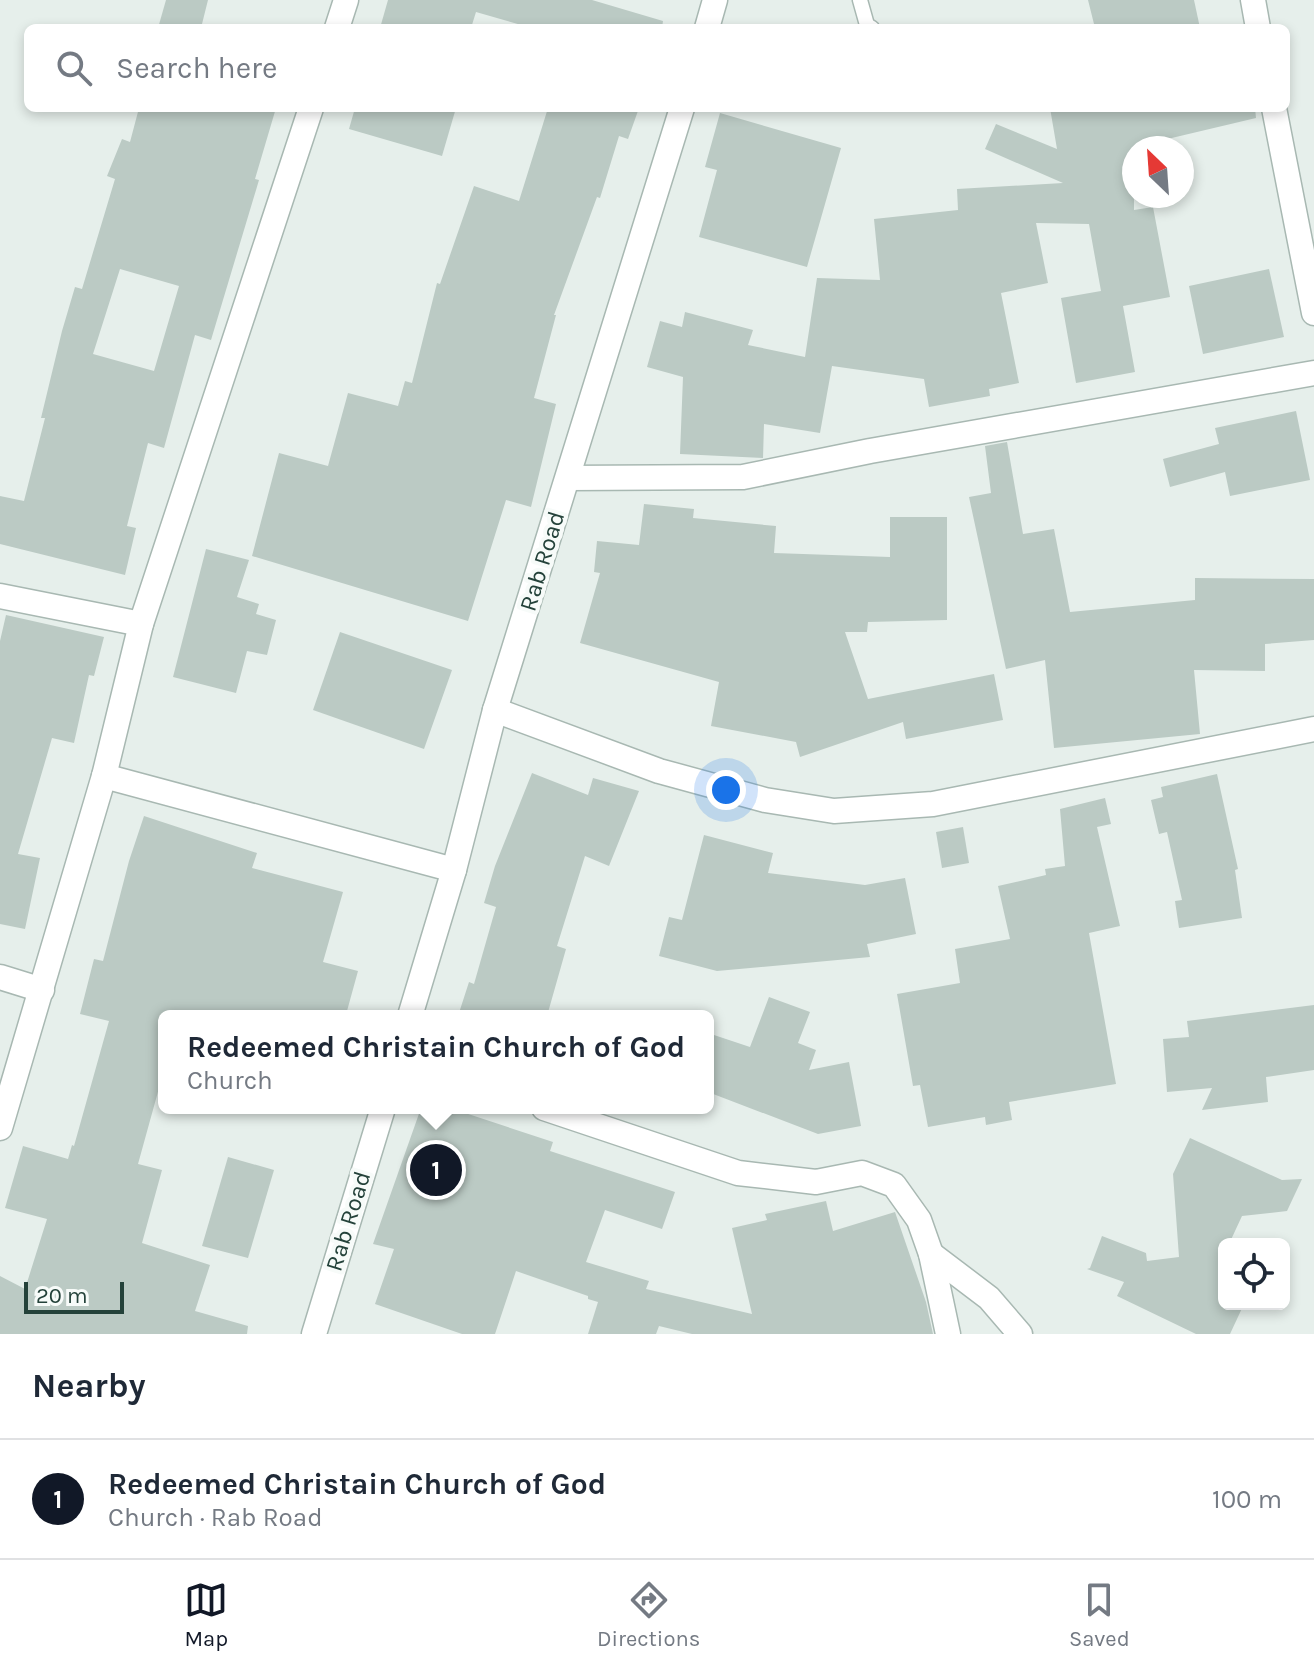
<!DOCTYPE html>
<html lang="en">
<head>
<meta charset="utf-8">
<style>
	body { margin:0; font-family:Karla,sans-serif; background:#f2f2f3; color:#1f2937 }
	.controls { position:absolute; right:24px; bottom:24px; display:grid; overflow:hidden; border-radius:12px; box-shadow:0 4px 12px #0003 }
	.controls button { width:72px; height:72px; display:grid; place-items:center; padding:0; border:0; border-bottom:2px solid #e0e1e3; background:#fff; color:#1f2937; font:40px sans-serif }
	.compass { position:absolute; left:1122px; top:136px; width:72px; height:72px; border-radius:50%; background:#fff; box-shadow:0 4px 12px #0003; rotate:335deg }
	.scale { position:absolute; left:24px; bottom:20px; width:100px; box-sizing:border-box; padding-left:8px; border:4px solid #24423a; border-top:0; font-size:22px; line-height:28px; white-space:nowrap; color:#24423a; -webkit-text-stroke:6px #f7fbf9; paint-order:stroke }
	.you { position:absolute; left:726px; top:790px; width:28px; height:28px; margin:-20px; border:6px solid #fff; border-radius:50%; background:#1a73e8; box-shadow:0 0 0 12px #1a73e833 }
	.badge { display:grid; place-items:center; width:52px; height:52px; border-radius:50%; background:#111827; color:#fff; font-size:26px; font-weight:700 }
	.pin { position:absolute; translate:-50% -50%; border:4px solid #fff; box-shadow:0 2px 8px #0006 }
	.popup { position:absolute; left:158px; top:1010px; width:556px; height:104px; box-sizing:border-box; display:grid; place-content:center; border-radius:12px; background:#fff; filter:drop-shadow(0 2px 6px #0005); font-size:26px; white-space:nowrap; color:#747a83 }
	.popup b { font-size:30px; color:#1f2937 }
	.popup::after { content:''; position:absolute; left:50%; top:100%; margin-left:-16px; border:16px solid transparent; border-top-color:#fff }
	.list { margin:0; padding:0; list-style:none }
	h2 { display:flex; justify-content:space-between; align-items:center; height:104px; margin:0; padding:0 32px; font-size:34px }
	h2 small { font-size:26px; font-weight:400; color:#747a83 }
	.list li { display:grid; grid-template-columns:52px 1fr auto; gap:24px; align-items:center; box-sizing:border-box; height:120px; padding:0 32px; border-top:2px solid #e0e1e3 }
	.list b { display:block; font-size:30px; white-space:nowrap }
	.list p { margin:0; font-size:26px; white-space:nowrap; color:#747a83 }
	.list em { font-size:26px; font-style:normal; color:#747a83 }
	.icon { flex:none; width:44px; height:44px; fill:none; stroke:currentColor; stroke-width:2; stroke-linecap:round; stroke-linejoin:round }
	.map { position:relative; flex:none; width:1314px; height:1334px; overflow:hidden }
	.search { position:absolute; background:#fff; box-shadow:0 4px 12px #0003; left:24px; right:24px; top:24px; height:88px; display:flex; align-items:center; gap:20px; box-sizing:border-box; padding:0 28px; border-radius:12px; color:#747a83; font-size:30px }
	.sheet { height:224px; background:#fff }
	nav { display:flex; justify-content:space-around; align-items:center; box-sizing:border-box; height:112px; border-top:2px solid #e0e1e3; background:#fff; font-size:22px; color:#747a83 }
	nav a { display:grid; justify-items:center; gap:4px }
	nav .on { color:#111827 }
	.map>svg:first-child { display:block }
	.building { fill:#bbcac4; fill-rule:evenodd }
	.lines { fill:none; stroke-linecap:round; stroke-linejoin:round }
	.lane-casing { stroke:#a8b8b2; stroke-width:17 }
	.street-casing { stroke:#a8b8b2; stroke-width:27 }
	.lane { stroke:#fff; stroke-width:14 }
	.street { stroke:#fff; stroke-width:24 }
	.labels { text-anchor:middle; stroke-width:8; stroke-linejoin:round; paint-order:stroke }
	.street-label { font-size:24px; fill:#24423a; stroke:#f7fbf9 }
</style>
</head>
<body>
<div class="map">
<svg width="1314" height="1334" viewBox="0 0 1314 1334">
	<rect width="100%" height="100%" fill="#e6efeb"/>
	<g class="building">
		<polygon points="166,0 208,0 201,28 158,28"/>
		<polygon points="388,0 592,0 663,21 662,28 532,28 476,12 471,28 380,28"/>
		<polygon points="1088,0 1194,0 1200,28 1095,28"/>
		<path d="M139,108H276L255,179L259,180L211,340L195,335L164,448L148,443L127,526L136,528L125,575L0,544V496L24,501L45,418H41L62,331L75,287L82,289L115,179L107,176L122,139L130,142ZM120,269L179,286L154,371L93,354Z"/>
		<polygon points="355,108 456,108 442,156 349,129"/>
		<polygon points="548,108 639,108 628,139 619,136 600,198 597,197 554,315 556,315 534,398 556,404 531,507 506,500 468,621 252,556 279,453 328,466 348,393 398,406 405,381 412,383 437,283 440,284 474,186 519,201"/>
		<polygon points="1050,108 1255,108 1256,118 1159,141 1160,148 1134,148 1134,210 1153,207 1170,297 1123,306 1135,372 1076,383 1061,298 1101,291 1089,224 1036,223 1048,283 1001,293 1019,383 989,389 990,396 929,407 924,379 832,366 820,433 764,424 763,458 680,454 683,377 647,367 660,321 682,327 685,312 753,330 748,345 805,357 817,278 880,280 874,219 958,210 957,189 1063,183 985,149 996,124 1057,149"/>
		<polygon points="720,113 841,148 807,267 699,237 717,170 705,167"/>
		<polygon points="1269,269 1284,337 1203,354 1189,286"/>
		<polygon points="1296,411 1310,480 1230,496 1225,472 1170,487 1163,459 1219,444 1215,428"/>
		<polygon points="1007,442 1023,534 1054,529 1070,612 1195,600 1195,578 1314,579 1314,640 1265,644 1265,671 1194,670 1200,734 1054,748 1045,660 1006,669 969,497 991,493 985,446"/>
		<polygon points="644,504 694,509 693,518 776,526 774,553 890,557 890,517 947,517 947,620 868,622 867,632 845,632 868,699 994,674 1003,720 906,739 903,722 800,757 796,742 711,726 719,682 580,643 600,573 594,572 597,541 639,545"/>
		<polygon points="206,549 249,560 237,597 259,604 256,614 276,620 267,655 247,651 236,693 173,677"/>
		<polygon points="6,615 104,637 94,676 89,675 74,743 52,738 18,854 40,858 25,929 0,924 0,641"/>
		<polygon points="340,632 452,670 424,749 313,710"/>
		<polygon points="532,773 588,795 593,778 639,791 609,866 585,856 557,946 566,949 547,1016 458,1016 469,982 474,984 496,907 484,903 495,866"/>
		<polygon points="1217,774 1238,869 1235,870 1242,918 1179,928 1175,901 1182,900 1167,832 1159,834 1151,800 1163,797 1161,787"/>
		<polygon points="1105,798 1111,824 1097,827 1120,926 1089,933 1116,1084 1009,1102 1012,1120 986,1125 985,1117 928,1127 920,1085 913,1086 897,994 960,983 955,949 1010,939 998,886 1046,875 1045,869 1065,866 1060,809"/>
		<polygon points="144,816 257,853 252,868 343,892 323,962 358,971 347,1011 345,1010 343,1016 164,1016 164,1070 138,1164 162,1170 142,1243 210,1265 195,1311 248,1326 247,1334 0,1334 0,1276 25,1289 47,1219 5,1208 23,1146 68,1159 72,1145 74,1146 109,1021 80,1014 94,959 103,961 129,861"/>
		<polygon points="963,827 969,863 942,868 936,832"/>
		<polygon points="704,835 773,853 768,873 865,885 905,878 916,934 867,944 870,957 717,971 659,956 669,917 682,920"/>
		<polygon points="769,997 810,1012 798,1043 816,1050 809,1070 849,1062 861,1126 818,1134 708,1092 708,1033 750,1047"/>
		<polygon points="1314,1005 1314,1070 1266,1077 1268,1102 1202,1110 1212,1088 1167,1092 1163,1039 1189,1037 1187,1021"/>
		<polygon points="421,1108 450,1108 553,1142 550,1151 675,1192 662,1229 605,1210 586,1262 649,1281 646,1289 752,1314 732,1228 767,1220 765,1214 826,1201 833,1231 895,1212 926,1302 933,1334 692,1334 659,1326 656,1334 588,1334 598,1302 588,1299 588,1296 516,1271 495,1334 462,1334 375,1304 394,1249 373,1244"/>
		<polygon points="1190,1138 1282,1180 1302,1179 1287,1211 1242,1216 1229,1244 1224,1244 1224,1304 1244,1304 1230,1334 1196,1334 1117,1296 1124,1282 1087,1269 1090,1268 1102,1236 1146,1253 1147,1261 1179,1257 1173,1174"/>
		<polygon points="228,1157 274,1170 248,1258 202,1246"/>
	</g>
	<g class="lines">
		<defs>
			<polyline id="lane" points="860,0 867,25 872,28"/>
			<g id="street">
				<polyline points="1253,0 1258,28"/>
				<polyline points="337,28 346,0"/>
				<polyline points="707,28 715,0"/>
				<polyline points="1274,108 1314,313"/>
				<polyline points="568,478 743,477 870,451 1314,373"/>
				<polyline points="0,596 141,624"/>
				<polyline points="495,710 659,771 765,800 834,811 933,804 1314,729"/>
				<polyline points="104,776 454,870"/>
				<polyline points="0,977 42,990"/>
				<polyline points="410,1016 454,870 495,710 682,108"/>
				<polyline points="544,1108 738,1173 816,1182 862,1173 894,1185 919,1220 931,1254 948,1334"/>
				<polyline points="0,1128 104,776 141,624 311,108"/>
				<polyline points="931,1254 989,1298 1020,1334"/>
				<polyline points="314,1334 383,1108"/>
			</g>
		</defs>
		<use href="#lane" class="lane-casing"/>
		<use href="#street" class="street-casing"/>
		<use href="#lane" class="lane"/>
		<use href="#street" class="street"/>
	</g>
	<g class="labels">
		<g class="street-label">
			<text transform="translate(542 561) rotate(-73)" y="8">Rab Road</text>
			<text transform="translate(348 1221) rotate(-73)" y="8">Rab Road</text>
		</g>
	</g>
</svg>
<div class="controls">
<button><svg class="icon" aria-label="locate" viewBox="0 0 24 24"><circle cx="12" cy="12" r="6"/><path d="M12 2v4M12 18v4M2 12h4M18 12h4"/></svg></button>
</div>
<svg class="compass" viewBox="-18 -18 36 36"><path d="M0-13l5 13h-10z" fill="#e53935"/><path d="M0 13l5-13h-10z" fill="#747a83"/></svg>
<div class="scale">20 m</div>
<div class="you"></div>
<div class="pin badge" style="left:436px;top:1170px">1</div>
<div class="popup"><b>Redeemed Christain Church of God</b>Church</div>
<div class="search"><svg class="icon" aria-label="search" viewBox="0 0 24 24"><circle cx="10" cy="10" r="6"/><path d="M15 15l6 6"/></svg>Search here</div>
</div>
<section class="sheet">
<h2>Nearby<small></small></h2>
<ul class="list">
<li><span class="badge">1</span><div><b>Redeemed Christain Church of God</b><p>Church · Rab Road</p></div><em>100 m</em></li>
</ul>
</section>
<nav>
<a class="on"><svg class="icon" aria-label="map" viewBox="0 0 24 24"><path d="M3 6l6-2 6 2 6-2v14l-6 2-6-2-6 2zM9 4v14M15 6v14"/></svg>Map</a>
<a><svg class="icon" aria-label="directions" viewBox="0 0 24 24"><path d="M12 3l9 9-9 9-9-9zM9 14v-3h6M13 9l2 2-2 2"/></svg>Directions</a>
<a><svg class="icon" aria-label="saved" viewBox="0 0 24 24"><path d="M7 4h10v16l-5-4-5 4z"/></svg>Saved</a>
</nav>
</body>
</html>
